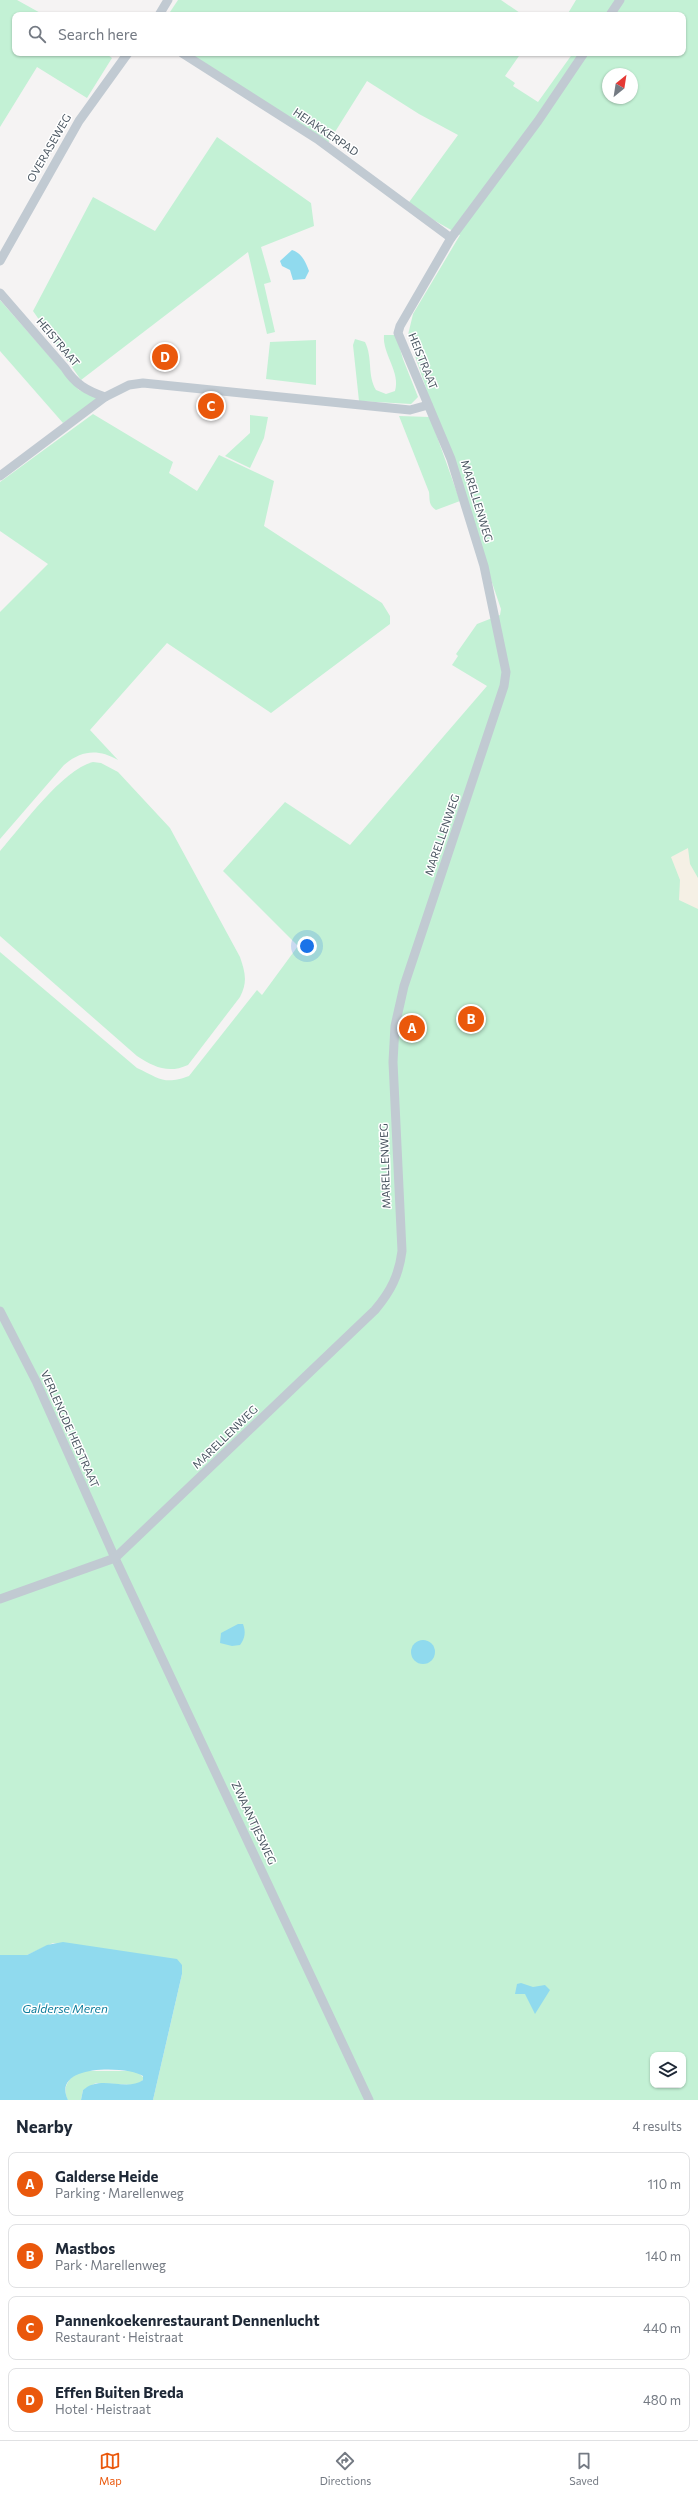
<!DOCTYPE html>
<html lang="en">
<head>
<meta charset="utf-8">
<style>
	body { margin:0; font-family:Commissioner,sans-serif; background:#f2f2f3; color:#1f2937 }
	.controls { position:absolute; right:12px; bottom:12px; display:grid; overflow:hidden; border-radius:8px; box-shadow:0 1px 3px #0004 }
	.controls button { width:36px; height:36px; display:grid; place-items:center; padding:0; border:0; border-bottom:1px solid #e0e1e3; background:#fff; color:#1f2937; font:20px sans-serif }
	.compass { position:absolute; left:602px; top:68px; width:36px; height:36px; border-radius:50%; background:#fff; box-shadow:0 1px 3px #0004; rotate:30deg }
	.you { position:absolute; left:307px; top:946px; width:14px; height:14px; margin:-10px; border:3px solid #fff; border-radius:50%; background:#1a73e8; box-shadow:0 0 0 6px #1a73e833 }
	.badge { display:grid; place-items:center; width:26px; height:26px; border-radius:50%; background:#ea580c; color:#fff; font-size:13px; font-weight:700 }
	.pin { position:absolute; translate:-50% -50%; border:2px solid #fff; box-shadow:0 1px 4px #0006 }
	.list { margin:0; padding:0; list-style:none }
	h2 { display:flex; justify-content:space-between; align-items:center; height:52px; margin:0; padding:0 16px; font-size:17px }
	h2 small { font-size:13px; font-weight:400; color:#747a83 }
	.list li { display:grid; grid-template-columns:26px 1fr auto; gap:12px; align-items:center; box-sizing:border-box; height:64px; margin:0 8px 8px; padding:0 8px; border:1px solid #e0e1e3; border-radius:8px }
	.list b { display:block; font-size:15px; white-space:nowrap }
	.list p { margin:0; font-size:13px; white-space:nowrap; color:#747a83 }
	.list em { font-size:13px; font-style:normal; color:#747a83 }
	.icon { flex:none; width:22px; height:22px; fill:none; stroke:currentColor; stroke-width:2; stroke-linecap:round; stroke-linejoin:round }
	.map { position:relative; flex:none; width:698px; height:2100px; overflow:hidden }
	.search { position:absolute; background:#fff; box-shadow:0 1px 3px #0004; left:12px; right:12px; top:12px; height:44px; display:flex; align-items:center; gap:10px; box-sizing:border-box; padding:0 14px; border-radius:8px; color:#747a83; font-size:15px }
	.sheet { height:340px; background:#fff }
	nav { display:flex; justify-content:space-around; align-items:center; box-sizing:border-box; height:56px; border-top:1px solid #e0e1e3; background:#fff; font-size:11px; color:#747a83 }
	nav a { display:grid; justify-items:center; gap:2px }
	nav .on { color:#ea580c }
	.map>svg:first-child { display:block }
	.green { fill:#c3f1d5; fill-rule:evenodd }
	.sand { fill:#f5f0e5 }
	.water { fill:#90daee }
	.lines { fill:none; stroke-linecap:round; stroke-linejoin:round }
	.minor { stroke:#c1cad2; stroke-width:9 }
	.labels { text-anchor:middle; stroke-width:3; stroke-linejoin:round; paint-order:stroke }
	.street-label { font-size:11px; fill:#4a5661; stroke:#fff }
	.water-label { font-size:12px; font-style:italic; fill:#0c7c9b; stroke:#fff }
</style>
</head>
<body>
<div class="map">
<svg width="698" height="2100" viewBox="0 0 698 2100">
	<rect width="100%" height="100%" fill="#f5f3f3"/>
	<g class="green">
		<polygon points="0,0 17,0 44,15 15,15 15,53 105,53 112,58 87,98 37,67 0,127"/>
		<polygon points="178,0 501,0 523,15 168,15"/>
		<path d="M576,0H698V2100H153L182,1974V1965L53,1943L27,1955H0V952L137,1068C160,1079 165,1085 189,1076L257,990L262,995L298,946L223,871L285,802L350,845L487,686L452,665L458,656L456,654L477,624L500,615L501,609L414,353L419,354L415,337L408,335L413,314L460,235L407,205L458,135L419,114L367,81L328,143L184,53H521L505,76L515,83L513,86L538,102L573,53H683V15H567ZM608,74H632V98H608ZM653,2055H683V2085H653Z"/>
		<polygon points="217,137 311,203 314,226 261,247 271,282 264,284 275,332 267,334 248,252 81,380 33,311 93,197 155,231"/>
		<polygon points="0,300 79,390 101,398 63,423 0,351"/>
		<path d="M384,335H396L403,359L418,397L411,404L359,401L353,345L355,339L365,342C373,358 367,375 376,390L386,394L395,391C401,372 382,354 384,335Z"/>
		<polygon points="316,340 316,385 266,379 270,342"/>
		<path d="M93,414L173,462L169,473L197,491L219,455L274,481L264,526L382,603L390,616V624L271,713L167,643L90,730L118,760C98,749 82,750 64,765L0,839V612L48,564L0,531V482Z"/>
		<polygon points="250,415 268,417 264,438 250,468 225,456 250,433"/>
		<path d="M399,416L430,417L460,501L436,510C428,505 430,499 429,492Z"/>
		<path d="M93,762L101,763L118,772L170,828L240,957C245,972 248,982 240,997L188,1065C168,1074 154,1067 137,1056L0,936V851C22,826 62,770 93,762Z"/>
		<path d="M83,2071H136L143,2077V2080L136,2085L96,2083L83,2090L81,2100H68C61,2086 70,2076 83,2071Z"/>
	</g>
	<polygon class="sand" points="688,848 690,864 698,878 698,909 679,900 680,880 671,857"/>
	<g class="water">
		<path d="M292,250C302,253 306,263 309,271L305,279L293,280L290,270L282,266L280,261Z"/>
		<path d="M238,1624H243C246,1632 245,1638 240,1645L232,1646L220,1643L221,1633Z"/>
		<circle cx="423" cy="1652" r="12"/>
		<path d="M63,1942L177,1959L182,1965V1974L153,2100H81L83,2090C101,2074 126,2092 143,2080V2076C129,2066 50,2063 68,2100H0V1955H27L47,1945Z"/>
		<polygon points="521,1983 533,1987 545,1985 550,1990 535,2014 525,1994 515,1994 517,1984"/>
	</g>
	<g class="lines">
		<g class="minor">
			<polyline points="159,15 168,0"/>
			<polyline points="610,15 620,0"/>
			<polyline points="182,53 317,139 451,238"/>
			<polyline points="0,261 79,121 128,53"/>
			<path d="M0,293L65,368C75,384 87,391 105,397"/>
			<polyline points="0,476 105,397 129,385 143,383 410,410 428,405"/>
			<polyline points="0,1311 36,1381 115,1558 369,2100"/>
			<path d="M0,1599L115,1558L375,1310C391,1291 399,1275 402,1251L393,1062L395,1026L404,986L504,686L506,672L484,566L451,459L398,333L400,326L451,238L538,121L584,53"/>
		</g>
	</g>
	<g class="labels">
		<g class="street-label">
			<text transform="translate(326 132) rotate(34)" y="4">HEIAKKERPAD</text>
			<text transform="translate(49 148) rotate(-60)" y="4">OVERASEWEG</text>
			<text transform="translate(58 342) rotate(50)" y="4">HEISTRAAT</text>
			<text transform="translate(423 361) rotate(68)" y="4">HEISTRAAT</text>
			<text transform="translate(477 501) rotate(73)" y="4">MARELLENWEG</text>
			<text transform="translate(442 835) rotate(-71)" y="4">MARELLENWEG</text>
			<text transform="translate(385 1166) rotate(-92)" y="4">MARELLENWEG</text>
			<text transform="translate(70 1429) rotate(66)" y="4">VERLENGDE HEISTRAAT</text>
			<text transform="translate(225 1437) rotate(-44)" y="4">MARELLENWEG</text>
			<text transform="translate(254 1823) rotate(65)" y="4">ZWAANTJESWEG</text>
		</g>
		<g class="water-label">
			<text x="65" y="2013">Galderse Meren</text>
		</g>
	</g>
</svg>
<div class="controls">
<button><svg class="icon" aria-label="layers" viewBox="0 0 24 24"><path d="M12 4l9 5-9 5-9-5zM3 14l9 5 9-5"/></svg></button>
</div>
<svg class="compass" viewBox="-18 -18 36 36"><path d="M0-13l5 13h-10z" fill="#e53935"/><path d="M0 13l5-13h-10z" fill="#747a83"/></svg>
<div class="you"></div>
<div class="pin badge" style="left:412px;top:1028px">A</div>
<div class="pin badge" style="left:471px;top:1019px">B</div>
<div class="pin badge" style="left:211px;top:406px">C</div>
<div class="pin badge" style="left:165px;top:357px">D</div>
<div class="search"><svg class="icon" aria-label="search" viewBox="0 0 24 24"><circle cx="10" cy="10" r="6"/><path d="M15 15l6 6"/></svg>Search here</div>
</div>
<section class="sheet">
<h2>Nearby<small>4 results</small></h2>
<ul class="list">
<li><span class="badge">A</span><div><b>Galderse Heide</b><p>Parking · Marellenweg</p></div><em>110 m</em></li>
<li><span class="badge">B</span><div><b>Mastbos</b><p>Park · Marellenweg</p></div><em>140 m</em></li>
<li><span class="badge">C</span><div><b>Pannenkoekenrestaurant Dennenlucht</b><p>Restaurant · Heistraat</p></div><em>440 m</em></li>
<li><span class="badge">D</span><div><b>Effen Buiten Breda</b><p>Hotel · Heistraat</p></div><em>480 m</em></li>
</ul>
</section>
<nav>
<a class="on"><svg class="icon" aria-label="map" viewBox="0 0 24 24"><path d="M3 6l6-2 6 2 6-2v14l-6 2-6-2-6 2zM9 4v14M15 6v14"/></svg>Map</a>
<a><svg class="icon" aria-label="directions" viewBox="0 0 24 24"><path d="M12 3l9 9-9 9-9-9zM9 14v-3h6M13 9l2 2-2 2"/></svg>Directions</a>
<a><svg class="icon" aria-label="saved" viewBox="0 0 24 24"><path d="M7 4h10v16l-5-4-5 4z"/></svg>Saved</a>
</nav>
</body>
</html>
